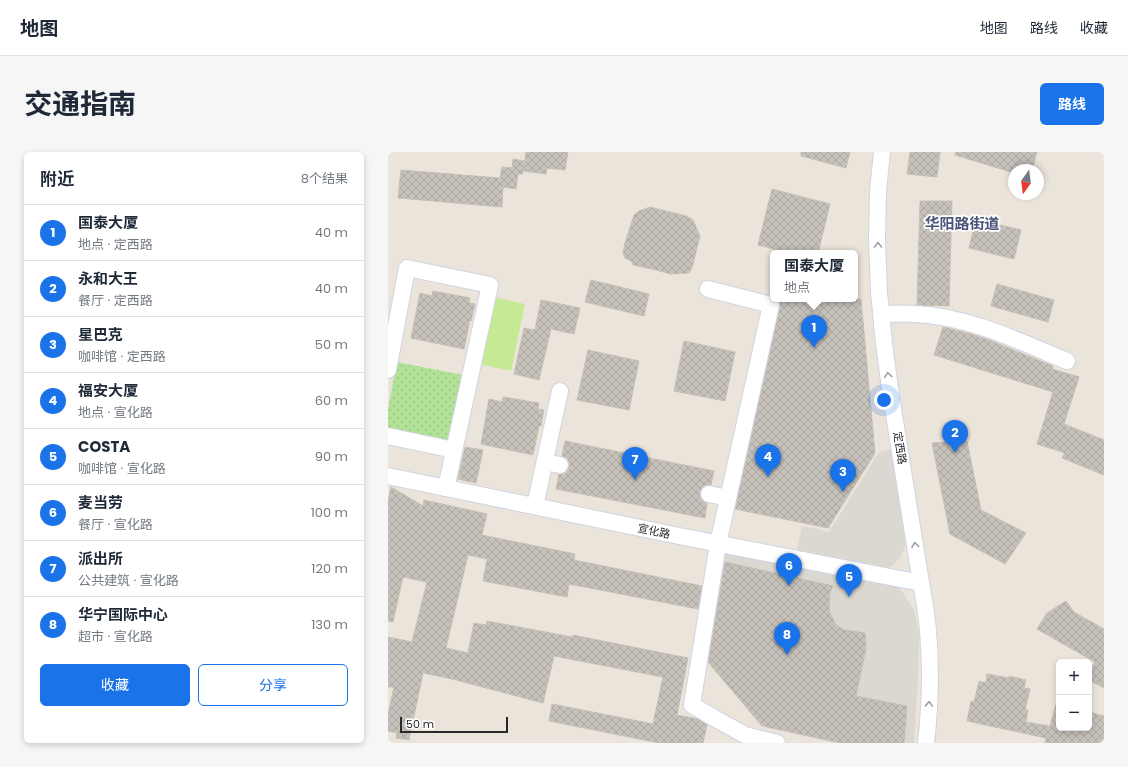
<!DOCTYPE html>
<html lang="zh">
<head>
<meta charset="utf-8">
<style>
	body { margin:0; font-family:Poppins,"Noto Sans SC",sans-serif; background:#f6f6f7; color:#1f2937 }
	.controls { position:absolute; right:12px; bottom:12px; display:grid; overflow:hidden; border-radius:6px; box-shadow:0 2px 6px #0003 }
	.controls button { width:36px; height:36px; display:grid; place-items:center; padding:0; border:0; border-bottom:1px solid #e0e1e3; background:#fff; color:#1f2937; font:20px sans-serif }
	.compass { position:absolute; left:620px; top:12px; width:36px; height:36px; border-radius:50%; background:#fff; box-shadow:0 2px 6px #0003; rotate:194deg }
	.scale { position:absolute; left:12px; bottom:10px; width:108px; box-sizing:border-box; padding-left:4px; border:2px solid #292929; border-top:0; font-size:11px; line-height:14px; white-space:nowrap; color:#292929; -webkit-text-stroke:3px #fff; paint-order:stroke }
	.you { position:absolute; left:496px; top:248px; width:14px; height:14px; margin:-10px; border:3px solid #fff; border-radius:50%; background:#1a73e8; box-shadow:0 0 0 6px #1a73e833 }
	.badge { display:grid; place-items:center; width:26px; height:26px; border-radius:50%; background:#1a73e8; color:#fff; font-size:13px; font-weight:700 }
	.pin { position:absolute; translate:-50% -33px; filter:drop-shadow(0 1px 2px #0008) }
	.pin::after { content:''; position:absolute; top:21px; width:14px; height:12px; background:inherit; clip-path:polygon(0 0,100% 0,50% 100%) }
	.popup { position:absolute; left:382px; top:98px; width:88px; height:52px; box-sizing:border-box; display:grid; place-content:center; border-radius:6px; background:#fff; filter:drop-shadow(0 1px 3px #0005); font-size:13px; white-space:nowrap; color:#747a83 }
	.popup b { font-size:15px; color:#1f2937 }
	.popup::after { content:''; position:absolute; left:50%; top:100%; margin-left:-8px; border:8px solid transparent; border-top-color:#fff }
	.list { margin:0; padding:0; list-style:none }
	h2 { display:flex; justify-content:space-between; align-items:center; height:52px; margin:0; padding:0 16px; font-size:17px }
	h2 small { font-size:13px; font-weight:400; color:#747a83 }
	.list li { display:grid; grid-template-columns:26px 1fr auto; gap:12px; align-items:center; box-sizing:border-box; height:56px; padding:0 16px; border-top:1px solid #e0e1e3 }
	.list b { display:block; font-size:15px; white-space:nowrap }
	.list p { margin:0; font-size:13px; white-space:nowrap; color:#747a83 }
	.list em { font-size:13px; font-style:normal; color:#747a83 }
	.actions { display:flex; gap:8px; padding:12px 16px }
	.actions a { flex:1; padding:9px 0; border:1px solid #1a73e8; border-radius:6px; text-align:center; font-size:14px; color:#1a73e8 }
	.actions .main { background:#1a73e8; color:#fff }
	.map { position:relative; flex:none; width:716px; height:591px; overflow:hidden; border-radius:6px }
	header { display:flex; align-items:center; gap:24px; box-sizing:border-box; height:56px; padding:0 20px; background:#fff; border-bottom:1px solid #e0e1e3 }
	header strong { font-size:19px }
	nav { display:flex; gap:22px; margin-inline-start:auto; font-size:14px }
	.intro { display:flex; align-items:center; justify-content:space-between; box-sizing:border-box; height:96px; padding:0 24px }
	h1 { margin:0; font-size:28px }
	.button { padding:10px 18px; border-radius:6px; background:#1a73e8; color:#fff; font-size:14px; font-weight:700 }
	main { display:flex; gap:24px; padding:0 24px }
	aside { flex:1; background:#fff; border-radius:6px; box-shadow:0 2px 6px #0003 }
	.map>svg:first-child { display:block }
	.park { fill:url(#park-dots) }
	.pitch { fill:#c6e993 }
	.plaza { fill:#dbd7d1 }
	.building { fill:url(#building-cross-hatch); stroke:#c6c0b4 }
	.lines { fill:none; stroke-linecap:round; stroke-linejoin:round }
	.minor-casing { stroke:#d0d4e2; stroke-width:18 }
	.minor { stroke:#fff; stroke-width:16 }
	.oneway { stroke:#9f9f9f }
	.labels { text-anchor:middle; stroke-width:3.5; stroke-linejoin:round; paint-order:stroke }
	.street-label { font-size:11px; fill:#292929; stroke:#fff }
	.district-label { font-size:15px; font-weight:bold; fill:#4a5379; stroke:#fff }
</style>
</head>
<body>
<header>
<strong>地图</strong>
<nav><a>地图</a><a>路线</a><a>收藏</a></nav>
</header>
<div class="intro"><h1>交通指南</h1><a class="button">路线</a></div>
<main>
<aside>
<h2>附近<small>8个结果</small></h2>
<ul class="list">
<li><span class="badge">1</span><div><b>国泰大厦</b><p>地点 · 定西路</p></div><em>40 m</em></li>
<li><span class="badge">2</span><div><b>永和大王</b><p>餐厅 · 定西路</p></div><em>40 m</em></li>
<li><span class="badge">3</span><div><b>星巴克</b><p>咖啡馆 · 定西路</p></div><em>50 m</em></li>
<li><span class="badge">4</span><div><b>福安大厦</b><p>地点 · 宣化路</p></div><em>60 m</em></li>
<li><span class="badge">5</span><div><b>COSTA</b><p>咖啡馆 · 宣化路</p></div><em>90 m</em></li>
<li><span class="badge">6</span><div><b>麦当劳</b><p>餐厅 · 宣化路</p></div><em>100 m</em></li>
<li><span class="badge">7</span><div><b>派出所</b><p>公共建筑 · 宣化路</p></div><em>120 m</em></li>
<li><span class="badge">8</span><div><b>华宁国际中心</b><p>超市 · 宣化路</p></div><em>130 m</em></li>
</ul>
<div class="actions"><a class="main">收藏</a><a>分享</a></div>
</aside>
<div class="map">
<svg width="716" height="591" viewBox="0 0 716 591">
	<defs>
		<pattern id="park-dots" width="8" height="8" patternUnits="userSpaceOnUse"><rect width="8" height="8" fill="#b2e297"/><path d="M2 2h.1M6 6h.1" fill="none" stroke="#99c282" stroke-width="1.8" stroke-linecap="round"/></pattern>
		<pattern id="building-cross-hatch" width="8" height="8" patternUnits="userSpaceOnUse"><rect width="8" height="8" fill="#c6c1ba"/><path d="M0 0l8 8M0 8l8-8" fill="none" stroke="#aaa6a0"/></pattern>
	</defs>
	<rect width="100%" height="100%" fill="#ebe4db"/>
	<polygon class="park" points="9,210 75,223 60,288 0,276 0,257"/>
	<polygon class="pitch" points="105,145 137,152 123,219 90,212"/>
	<g class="plaza">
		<polygon points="504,297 517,390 516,398 511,407 504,414 497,416 487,416 408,402 414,374 441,380 491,300"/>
		<polygon points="337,399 511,435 526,458 531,483 530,527 526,591 516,591 519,554 468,544 478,496 477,482 456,478 448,473 442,461 441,455 442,440 444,434 337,410 335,407"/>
	</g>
	<g class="building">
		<polygon points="138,0 180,0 177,18 159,16 158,22 135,19 135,22 130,22 128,37 115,35 114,55 10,46 13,18 112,26 114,15 124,16 125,7 137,9 136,17"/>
		<polygon points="413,0 462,0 458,16 413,4"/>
		<polygon points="522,0 552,0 549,25 519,22"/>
		<polygon points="568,0 649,0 644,18 626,18 626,21 567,3"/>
		<polygon points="384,37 442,52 430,101 401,101 370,93"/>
		<polygon points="532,49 564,49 561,154 529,153"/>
		<polygon points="262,55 298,64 305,68 312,84 304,116 301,121 283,122 264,117 245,113 245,110 237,106 235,100 237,91 246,63 251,59"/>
		<polygon points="588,67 633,78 626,107 581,96"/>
		<polygon points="203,128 261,142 256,164 197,150"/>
		<polygon points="609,132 666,148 660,170 603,154"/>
		<polygon points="45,139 82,146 81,151 87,152 83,169 82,168 76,197 23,186 32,141 44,144"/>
		<polygon points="391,147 473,147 487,301 440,376 347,357 392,155"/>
		<polygon points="153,148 192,156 186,182 163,177 151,228 126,222 136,176 147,178"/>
		<polygon points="555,175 583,182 601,188 665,214 664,217 691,225 676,272 716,288 716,323 674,306 677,301 649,292 665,240 546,203"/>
		<polygon points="296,189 347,200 337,249 286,239"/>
		<polygon points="200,198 251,209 241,258 189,248"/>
		<polygon points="115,245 151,251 150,257 156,258 153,274 151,274 145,303 93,292 101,247 114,250"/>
		<polygon points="177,289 326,319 323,333 318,333 314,335 312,340 312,345 314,349 319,351 317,366 168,337 171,322 175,322 179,320 181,315 181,310 179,306 174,304"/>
		<polygon points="579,289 593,358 638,381 617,412 562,382 544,291"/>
		<polygon points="77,295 95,298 88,331 70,327"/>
		<polygon points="3,335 35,354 36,348 99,362 94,383 187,402 186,408 314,434 310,457 181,432 179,445 95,429 99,407 80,403 58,496 80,501 86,471 98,473 99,469 184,485 185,483 300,506 289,563 310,567 319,573 315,591 271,591 161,569 164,552 265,572 275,525 166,504 155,551 64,527 35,521 21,588 8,586 9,581 0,579 0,562 6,535 0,535 0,485 24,490 39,430 15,425 5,470 0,469 0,350"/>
		<polygon points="337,410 445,434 442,440 441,455 442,461 448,473 456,478 477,481 478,496 468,544 519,554 516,591 452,591 374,574 320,510"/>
		<polygon points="678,449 686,460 716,477 716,536 701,528 701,521 707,510 649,477 659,461"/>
		<polygon points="599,522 621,526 621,524 638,528 636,536 642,537 637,558 640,558 638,570 662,574 668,552 671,553 671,576 701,576 701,560 716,564 716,591 657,591 658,586 579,569 583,549 586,550 591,529 598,531"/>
	</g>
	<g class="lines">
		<defs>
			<g id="minor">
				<path d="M494,0L490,39L489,88L491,140L496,192L503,244L533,431C544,484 544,538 538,591"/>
				<polyline points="320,137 383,153 330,392 304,553 328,567 357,583 389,591"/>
				<path d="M493,162C504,162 516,161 527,162C579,164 631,189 679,209"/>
				<polyline points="0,218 19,116 102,133 58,336"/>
				<polyline points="0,284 66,298"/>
				<polyline points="157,310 172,313"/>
				<polyline points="0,324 291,384 533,431"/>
				<polyline points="321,342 340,346"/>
				<polyline points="147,354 172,239"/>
			</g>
		</defs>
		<use href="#minor" class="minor-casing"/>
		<use href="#minor" class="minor"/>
	</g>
	<defs><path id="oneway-chevron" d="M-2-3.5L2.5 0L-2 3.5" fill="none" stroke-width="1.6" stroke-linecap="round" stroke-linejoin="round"/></defs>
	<g class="oneway">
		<use href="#oneway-chevron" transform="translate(490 93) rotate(-91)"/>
		<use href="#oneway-chevron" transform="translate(500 223) rotate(-98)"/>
		<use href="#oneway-chevron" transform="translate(527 393) rotate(-99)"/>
		<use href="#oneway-chevron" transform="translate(541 552) rotate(-88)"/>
	</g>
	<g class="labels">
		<g class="street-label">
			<text transform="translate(512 296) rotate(81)" y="4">定西路</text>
			<text transform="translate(266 379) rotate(12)" y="4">宣化路</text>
		</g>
		<g class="district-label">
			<text x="574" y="77">华阳路街道</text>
		</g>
	</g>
</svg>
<div class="controls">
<button>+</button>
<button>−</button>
</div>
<svg class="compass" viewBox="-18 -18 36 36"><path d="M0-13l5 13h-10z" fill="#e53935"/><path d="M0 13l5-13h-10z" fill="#747a83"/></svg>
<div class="scale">50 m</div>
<div class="you"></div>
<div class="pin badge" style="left:426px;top:196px">1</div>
<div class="popup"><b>国泰大厦</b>地点</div>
<div class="pin badge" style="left:567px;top:301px">2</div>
<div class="pin badge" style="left:455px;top:340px">3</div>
<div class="pin badge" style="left:380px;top:325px">4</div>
<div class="pin badge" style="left:461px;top:445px">5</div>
<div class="pin badge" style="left:401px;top:434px">6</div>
<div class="pin badge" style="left:247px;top:328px">7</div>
<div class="pin badge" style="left:399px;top:503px">8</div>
</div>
</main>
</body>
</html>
